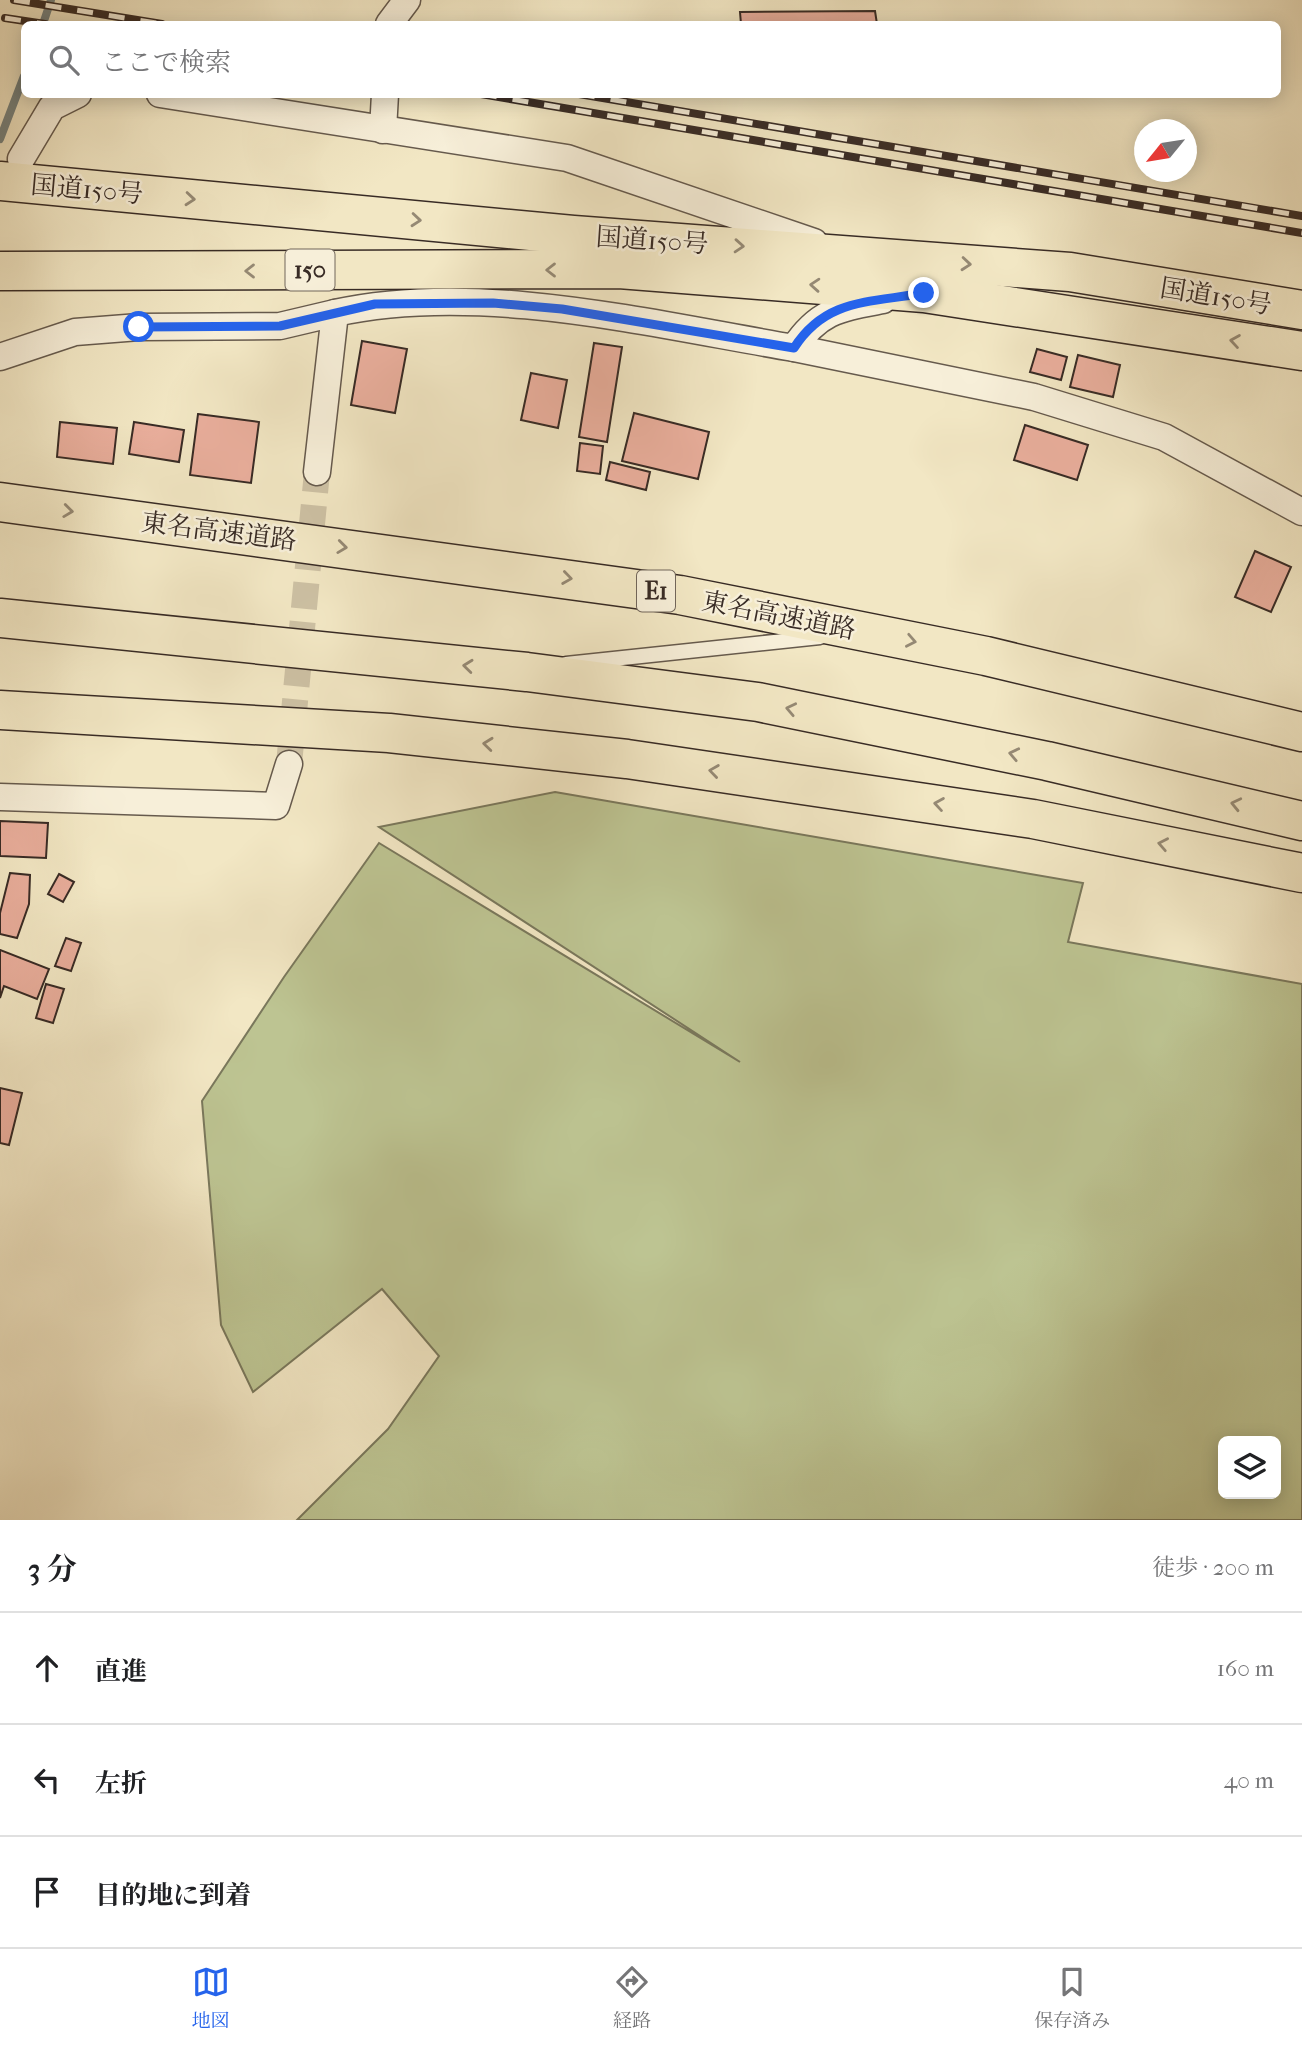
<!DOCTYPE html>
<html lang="ja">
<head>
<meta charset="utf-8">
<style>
	body { margin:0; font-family:"IM FELL French Canon","Noto Serif JP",serif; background:#f2f2f2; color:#202124 }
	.controls { position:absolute; right:21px; bottom:21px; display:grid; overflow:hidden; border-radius:10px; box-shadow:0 4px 18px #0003 }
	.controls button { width:63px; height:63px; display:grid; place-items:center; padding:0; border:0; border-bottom:2px solid #e0e0e0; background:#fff; color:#202124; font:35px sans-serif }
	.compass { position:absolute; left:1134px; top:119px; width:63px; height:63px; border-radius:50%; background:#fff; box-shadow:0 4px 18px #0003; rotate:240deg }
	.stop { position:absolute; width:21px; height:21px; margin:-16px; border:5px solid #2563eb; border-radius:50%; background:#fff }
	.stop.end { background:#2563eb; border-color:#fff; box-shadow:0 2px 7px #0008 }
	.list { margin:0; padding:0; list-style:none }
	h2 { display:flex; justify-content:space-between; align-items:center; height:91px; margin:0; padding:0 28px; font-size:30px }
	h2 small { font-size:23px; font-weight:400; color:#757577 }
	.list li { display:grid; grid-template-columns:46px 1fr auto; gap:21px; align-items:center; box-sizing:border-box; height:112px; padding:0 28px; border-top:2px solid #e0e0e0 }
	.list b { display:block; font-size:26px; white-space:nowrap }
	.list em { font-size:23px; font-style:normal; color:#757577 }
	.icon { flex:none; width:38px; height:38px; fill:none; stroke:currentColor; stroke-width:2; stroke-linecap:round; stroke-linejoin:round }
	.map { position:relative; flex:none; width:1302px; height:1520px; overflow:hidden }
	.search { position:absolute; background:#fff; box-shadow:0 4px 18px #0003; left:21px; right:21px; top:21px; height:77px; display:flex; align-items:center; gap:18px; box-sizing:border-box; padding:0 24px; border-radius:10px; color:#757577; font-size:26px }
	.sheet { height:427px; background:#fff }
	nav { display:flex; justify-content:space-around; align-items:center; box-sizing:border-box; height:98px; border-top:2px solid #e0e0e0; background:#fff; font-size:19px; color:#757577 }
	nav a { display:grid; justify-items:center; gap:4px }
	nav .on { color:#2563eb }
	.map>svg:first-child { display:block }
	.green { fill:#bdc492; stroke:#7a785c; stroke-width:2; fill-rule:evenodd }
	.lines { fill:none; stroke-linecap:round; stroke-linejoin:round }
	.stream { stroke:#758380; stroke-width:8 }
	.building { fill:#e9ae9c; stroke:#382b25; stroke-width:2 }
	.minor-tunnel { stroke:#cdc1a4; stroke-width:26; stroke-dasharray:26 13; stroke-linecap:butt }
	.service-casing { stroke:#665a4d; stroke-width:17 }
	.minor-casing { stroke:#665a4d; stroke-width:29 }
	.trunk-casing { stroke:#382b25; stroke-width:41 }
	.motorway-casing { stroke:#382b25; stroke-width:41 }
	.service { stroke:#f7efd9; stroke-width:14 }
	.minor { stroke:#f7efd9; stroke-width:26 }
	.trunk { stroke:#f2e7c4; stroke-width:38 }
	.motorway { stroke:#f2e7c4; stroke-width:38 }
	.rail-casing { stroke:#382b25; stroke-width:8 }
	.rail { stroke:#f7efd9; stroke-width:5; stroke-dasharray:16; stroke-linecap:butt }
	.oneway { stroke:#958974 }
	.route { stroke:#2563eb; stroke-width:9 }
	.labels { text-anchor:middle; stroke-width:5; stroke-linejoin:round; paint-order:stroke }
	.shield { fill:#f7efd9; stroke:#71665b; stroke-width:2 }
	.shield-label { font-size:24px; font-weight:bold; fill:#382b25 }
	.street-label { font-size:26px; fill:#382b25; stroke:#f7efd9 }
</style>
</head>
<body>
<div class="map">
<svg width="1302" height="1520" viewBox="0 0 1302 1520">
	<rect width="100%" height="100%" fill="#f2e7c4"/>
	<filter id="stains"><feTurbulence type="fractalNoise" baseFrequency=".00286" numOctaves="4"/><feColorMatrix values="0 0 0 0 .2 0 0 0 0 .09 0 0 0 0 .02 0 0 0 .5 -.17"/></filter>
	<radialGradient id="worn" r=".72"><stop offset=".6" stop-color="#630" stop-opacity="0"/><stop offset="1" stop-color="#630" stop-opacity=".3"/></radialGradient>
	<path class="green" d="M555,792L1083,883L1068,942L1302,984V1520H297L388,1429L439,1356L382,1289L253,1392L221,1325L202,1101L284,977L379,843L740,1062L379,827ZM1276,1441V1494H1223V1441Z"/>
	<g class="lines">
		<g class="stream">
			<polyline points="43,24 51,0"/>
			<polyline points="0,139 24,76"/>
		</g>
	</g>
	<g class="building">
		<polygon points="875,11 877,24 741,24 740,12"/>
		<polygon points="362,341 407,349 395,413 351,405"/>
		<polygon points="594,343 622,347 607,442 579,437"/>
		<polygon points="1037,349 1067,357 1061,380 1030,372"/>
		<polygon points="1078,355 1120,365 1113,397 1070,387"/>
		<polygon points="531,373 567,380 558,428 521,420"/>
		<polygon points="634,413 709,432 698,479 622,461"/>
		<polygon points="198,414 259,422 251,483 190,475"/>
		<polygon points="60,422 117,428 113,464 57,457"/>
		<polygon points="134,422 184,430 179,462 129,454"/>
		<polygon points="1025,425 1088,445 1077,480 1014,460"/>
		<polygon points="580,443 603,446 600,474 577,471"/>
		<polygon points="610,462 650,472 646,490 606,480"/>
		<polygon points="1255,551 1291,567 1271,612 1235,597"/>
		<polygon points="0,821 48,823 46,858 0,856"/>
		<polygon points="10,873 30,875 29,904 17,938 0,934 0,913"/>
		<polygon points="59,874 74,882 63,902 48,894"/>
		<polygon points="66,938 81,943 71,971 55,966"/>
		<polygon points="0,950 49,969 37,999 4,986 0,998"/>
		<polygon points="46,984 64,989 53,1023 36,1018"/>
		<polygon points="0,1088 22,1093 9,1145 0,1143"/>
	</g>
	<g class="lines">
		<polyline class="minor-tunnel" points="289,764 317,472"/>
		<defs>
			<polyline id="service" points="566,664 820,637"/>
			<g id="minor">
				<polyline points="389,24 407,0"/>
				<polyline points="160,94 567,158 814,242"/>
				<polyline points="383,130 385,94"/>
				<polyline points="21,159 52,107 78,94"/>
				<polyline points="794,348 1034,397 1164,437 1302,512"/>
				<polyline points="0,357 75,332 139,327 280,326 335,313"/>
				<path d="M317,472L335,313C479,281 651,324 794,348C819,310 841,308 883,300"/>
				<polyline points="0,797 276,806 289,764"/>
			</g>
			<g id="trunk">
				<polyline points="0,181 573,235 1070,272 1302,310"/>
				<polyline points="0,271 619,269 924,293 1302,351"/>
			</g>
			<g id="motorway">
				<polyline points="0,502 680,595 986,656 1302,732"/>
				<polyline points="0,618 527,672 758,702 1047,761 1302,821"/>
				<polyline points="0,710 389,733 627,759 1033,819 1302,873"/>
			</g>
		</defs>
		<use href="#service" class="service-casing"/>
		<use href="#minor" class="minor-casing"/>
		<use href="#trunk" class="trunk-casing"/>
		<use href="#motorway" class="motorway-casing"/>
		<use href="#service" class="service"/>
		<use href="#minor" class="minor"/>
		<use href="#trunk" class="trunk"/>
		<use href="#motorway" class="motorway"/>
		<defs>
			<g id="rail">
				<polyline points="14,0 162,24"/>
				<polyline points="5,18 45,24"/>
				<polyline points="481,94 1302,233"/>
				<polyline points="579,94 1302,216"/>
			</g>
		</defs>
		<use href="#rail" class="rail-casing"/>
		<use href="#rail" class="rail"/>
	</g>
	<defs><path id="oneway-chevron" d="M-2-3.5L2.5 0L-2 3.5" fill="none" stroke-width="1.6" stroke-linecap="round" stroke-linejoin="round" transform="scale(1.75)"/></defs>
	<g class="oneway">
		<use href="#oneway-chevron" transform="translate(190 199) rotate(5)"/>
		<use href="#oneway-chevron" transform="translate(416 220) rotate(5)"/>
		<use href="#oneway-chevron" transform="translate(739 246) rotate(4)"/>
		<use href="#oneway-chevron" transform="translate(966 264) rotate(5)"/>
		<use href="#oneway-chevron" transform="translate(551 270) rotate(180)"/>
		<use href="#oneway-chevron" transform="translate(250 271) rotate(180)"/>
		<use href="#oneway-chevron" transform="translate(815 285) rotate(-176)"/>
		<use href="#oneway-chevron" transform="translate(1235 341) rotate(-171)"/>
		<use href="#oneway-chevron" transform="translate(68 511) rotate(7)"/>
		<use href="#oneway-chevron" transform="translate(342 547) rotate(7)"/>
		<use href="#oneway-chevron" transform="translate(567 578) rotate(8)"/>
		<use href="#oneway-chevron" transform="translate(911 641) rotate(11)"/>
		<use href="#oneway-chevron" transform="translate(468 666) rotate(-174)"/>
		<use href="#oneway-chevron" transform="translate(791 709) rotate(-168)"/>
		<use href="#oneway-chevron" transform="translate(488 744) rotate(-174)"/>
		<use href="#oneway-chevron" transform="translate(1014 754) rotate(-168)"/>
		<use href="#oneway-chevron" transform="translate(714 771) rotate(-172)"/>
		<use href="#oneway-chevron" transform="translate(939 804) rotate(-171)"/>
		<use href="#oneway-chevron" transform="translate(1236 804) rotate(-167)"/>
		<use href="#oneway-chevron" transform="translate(1163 844) rotate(-169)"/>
	</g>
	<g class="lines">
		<path class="route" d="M139,327L280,326L375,304L493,303L562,309L794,348C826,298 870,303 924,293"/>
	</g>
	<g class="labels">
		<g class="shield">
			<rect x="285.5" y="249.5" width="49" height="41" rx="5"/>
			<rect x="637" y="570.5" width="38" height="41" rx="5"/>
		</g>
		<g class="shield-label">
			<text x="310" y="278">150</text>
			<text x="656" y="599">E1</text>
		</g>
		<g class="street-label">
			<text transform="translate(87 189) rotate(5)" y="9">国道150号</text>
			<text transform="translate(652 240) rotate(4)" y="9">国道150号</text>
			<text transform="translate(1216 296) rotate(9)" y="9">国道150号</text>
			<text transform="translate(219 531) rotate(7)" y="9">東名高速道路</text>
			<text transform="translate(779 615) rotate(11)" y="9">東名高速道路</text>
		</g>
	</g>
	<rect width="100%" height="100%" filter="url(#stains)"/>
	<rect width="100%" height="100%" fill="url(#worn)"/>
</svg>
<div class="controls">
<button><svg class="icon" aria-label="layers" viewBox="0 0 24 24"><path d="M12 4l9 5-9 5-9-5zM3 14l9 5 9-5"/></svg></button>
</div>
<svg class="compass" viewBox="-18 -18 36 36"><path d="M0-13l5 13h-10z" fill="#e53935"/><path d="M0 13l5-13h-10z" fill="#757577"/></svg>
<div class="stop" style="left:139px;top:327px"></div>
<div class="stop end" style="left:924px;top:293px"></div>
<div class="search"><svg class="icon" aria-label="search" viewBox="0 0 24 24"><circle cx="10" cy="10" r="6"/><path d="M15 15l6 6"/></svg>ここで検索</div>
</div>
<section class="sheet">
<h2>3 分<small>徒歩 · 200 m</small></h2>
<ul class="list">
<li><svg class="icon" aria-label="ahead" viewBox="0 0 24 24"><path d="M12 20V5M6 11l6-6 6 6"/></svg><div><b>直進</b></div><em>160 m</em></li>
<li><svg class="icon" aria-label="left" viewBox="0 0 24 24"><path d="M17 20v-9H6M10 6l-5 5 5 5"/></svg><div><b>左折</b></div><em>40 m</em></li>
<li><svg class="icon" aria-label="arrive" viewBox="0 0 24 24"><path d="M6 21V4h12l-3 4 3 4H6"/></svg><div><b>目的地に到着</b></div></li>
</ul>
</section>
<nav>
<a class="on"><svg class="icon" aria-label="map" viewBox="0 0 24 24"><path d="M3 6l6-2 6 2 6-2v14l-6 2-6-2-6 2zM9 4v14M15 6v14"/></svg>地図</a>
<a><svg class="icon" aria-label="directions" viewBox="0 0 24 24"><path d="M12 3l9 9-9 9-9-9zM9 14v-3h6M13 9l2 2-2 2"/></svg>経路</a>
<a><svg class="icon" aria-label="saved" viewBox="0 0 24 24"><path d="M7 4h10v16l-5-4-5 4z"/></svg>保存済み</a>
</nav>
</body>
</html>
